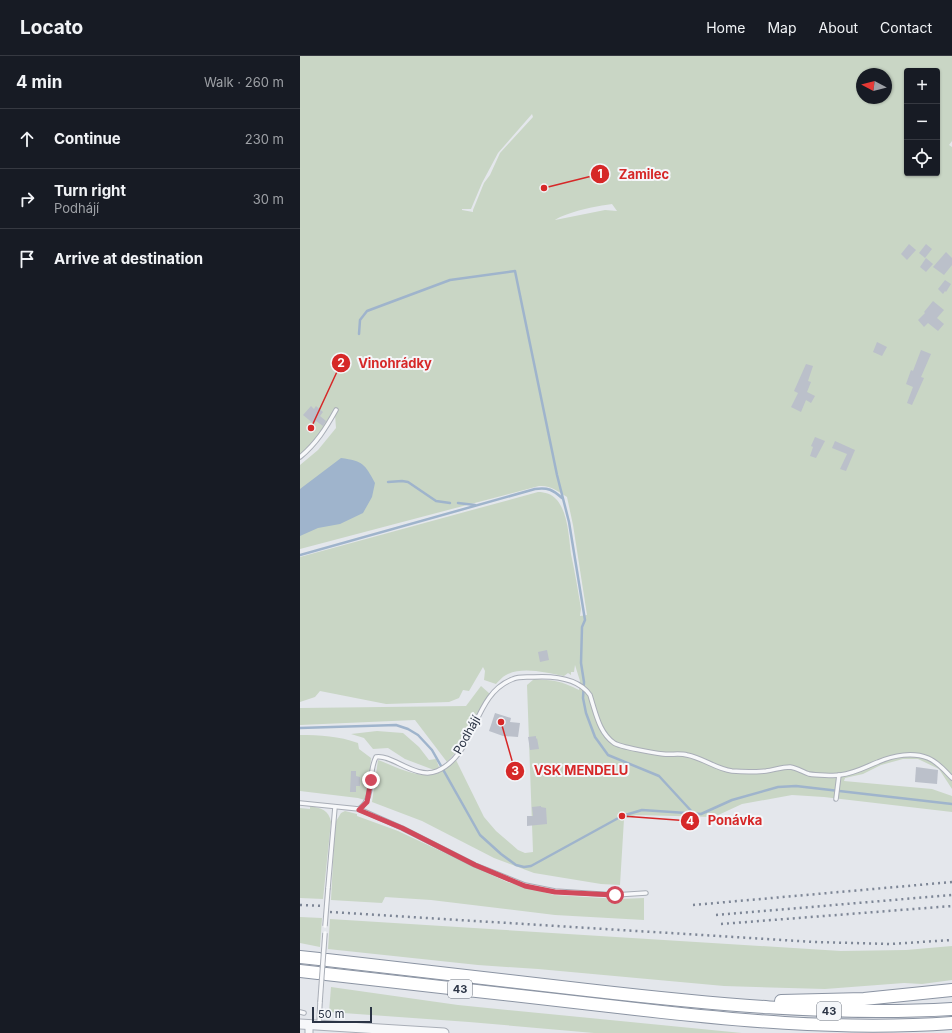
<!DOCTYPE html>
<html lang="en">
<head>
<meta charset="utf-8">
<style>
	body { margin:0; font-family:Inter,sans-serif; background:#20242c; color:#f1f3f6 }
	.controls { position:absolute; right:12px; top:12px; display:grid; overflow:hidden; border-radius:4px; box-shadow:0 1px 3px #0004 }
	.controls button { width:36px; height:36px; display:grid; place-items:center; padding:0; border:0; border-bottom:1px solid #363941; background:#171b24; color:#f1f3f6; font:20px sans-serif }
	.compass { position:absolute; left:556px; top:12px; width:36px; height:36px; border-radius:50%; background:#171b24; box-shadow:0 1px 3px #0004; rotate:277deg }
	.scale { position:absolute; left:12px; bottom:10px; width:60px; box-sizing:border-box; padding-left:4px; border:2px solid #2b3445; border-top:0; font-size:11px; line-height:14px; white-space:nowrap; color:#2b3445; -webkit-text-stroke:3px #f4f6f9; paint-order:stroke }
	.stop { position:absolute; width:12px; height:12px; margin:-9px; border:3px solid #d1495b; border-radius:50%; background:#fff }
	.stop.end { background:#d1495b; border-color:#fff; box-shadow:0 1px 4px #0008 }
	.list { margin:0; padding:0; list-style:none }
	h2 { display:flex; justify-content:space-between; align-items:center; height:52px; margin:0; padding:0 16px; font-size:17px }
	h2 small { font-size:13px; font-weight:400; color:#9ea1a6 }
	.list li { display:grid; grid-template-columns:26px 1fr auto; gap:12px; align-items:center; box-sizing:border-box; height:60px; padding:0 16px; border-top:1px solid #363941 }
	.list b { display:block; font-size:15px; white-space:nowrap }
	.list p { margin:0; font-size:13px; white-space:nowrap; color:#9ea1a6 }
	.list em { font-size:13px; font-style:normal; color:#9ea1a6 }
	.icon { flex:none; width:22px; height:22px; fill:none; stroke:currentColor; stroke-width:2; stroke-linecap:round; stroke-linejoin:round }
	.map { position:relative; flex:none; width:652px; height:977px; overflow:hidden }
	header { display:flex; align-items:center; gap:24px; box-sizing:border-box; height:56px; padding:0 20px; background:#171b24; border-bottom:1px solid #363941 }
	header strong { font-size:19px }
	nav { display:flex; gap:22px; margin-inline-start:auto; font-size:14px }
	main { display:flex }
	aside { flex:1; background:#171b24 }
	.map>svg:first-child { display:block }
	.green { fill:#c9d6c5; fill-rule:evenodd }
	.water { fill:#9fb4cc }
	.lines { fill:none; stroke-linecap:round; stroke-linejoin:round }
	.stream { stroke:#9fb4cc; stroke-width:2.5 }
	.building { fill:#bbc0ca }
	.service-casing { stroke:#a9aeb7; stroke-width:5.5 }
	.minor-casing { stroke:#a9aeb7; stroke-width:9 }
	.tertiary-casing { stroke:#a9aeb7; stroke-width:11 }
	.trunk-casing { stroke:#8b94a3; stroke-width:14 }
	.service { stroke:#f7f8fa; stroke-width:3.5 }
	.minor { stroke:#f7f8fa; stroke-width:7 }
	.tertiary { stroke:#f7f8fa; stroke-width:9 }
	.trunk { stroke:#fff; stroke-width:12 }
	.rail { stroke:#7d8696; stroke-width:2.5; stroke-dasharray:2 4; stroke-linecap:butt }
	.service-bridge-casing { stroke:#a9aeb7; stroke-width:5.5; stroke-linecap:butt }
	.service-bridge { stroke:#f7f8fa; stroke-width:3.5 }
	.route { stroke:#d1495b; stroke-width:5 }
	.labels { text-anchor:middle; stroke-width:4; stroke-linejoin:round; paint-order:stroke }
	.shield { fill:#f4f6f9; stroke:#676e7b; stroke-width:1 }
	.shield-label { font-size:11px; font-weight:bold; fill:#2b3445 }
	.street-label { font-size:12px; fill:#2b3445; stroke:#f4f6f9 }
	.leader { fill:none; stroke:#d62828; stroke-width:1.5 }
	.callout-dot { fill:#d62828; stroke:#f4f6f9; stroke-width:1.5 }
	.mark-label { font-size:12px; text-anchor:middle; font-weight:bold; fill:#fff }
	.callout-label { font-size:13px; text-anchor:middle; font-weight:bold; fill:#d62828; stroke:#f4f6f9; stroke-width:4; stroke-linejoin:round; paint-order:stroke }
</style>
</head>
<body>
<header>
<strong>Locato</strong>
<nav><a>Home</a><a>Map</a><a>About</a><a>Contact</a></nav>
</header>
<main>
<aside>
<h2>4 min<small>Walk · 260 m</small></h2>
<ul class="list">
<li><svg class="icon" aria-label="ahead" viewBox="0 0 24 24"><path d="M12 20V5M6 11l6-6 6 6"/></svg><div><b>Continue</b></div><em>230 m</em></li>
<li><svg class="icon" aria-label="right" viewBox="0 0 24 24"><path d="M7 20v-9h11M14 6l5 5-5 5"/></svg><div><b>Turn right</b><p>Podhájí</p></div><em>30 m</em></li>
<li><svg class="icon" aria-label="arrive" viewBox="0 0 24 24"><path d="M6 21V4h12l-3 4 3 4H6"/></svg><div><b>Arrive at destination</b></div></li>
</ul>
</aside>
<div class="map">
<svg width="652" height="977" viewBox="0 0 652 977">
	<rect width="100%" height="100%" fill="#e4e7ec"/>
	<g class="green">
		<path d="M0,0H652V85L649,89L652,91V733L639,713L618,703H603L581,709L563,718L545,722L544,725L632,733L652,740V756L524,741L492,739L442,748L414,761L336,759L324,763L320,829L301,828L234,817L194,802L122,765L72,746L78,704C94,710 118,723 135,718C143,716 150,710 156,704L184,761L196,775L218,794L225,797L233,796L227,629L234,623C253,624 262,625 279,634L280,625L275,609L274,616H271V619L268,617L264,620C246,617 223,610 206,619C202,621 199,625 196,628L184,624L185,615L183,611L169,635L163,634L159,642L149,646L86,648L20,635L15,641L0,646V501L238,436C245,436 252,438 257,444C268,457 269,482 271,498C275,516 278,535 281,553L280,560L287,559L273,469L267,441C258,435 250,429 239,430L0,493V409L18,394L36,372L35,359L32,357L14,387L0,399ZM607,15H637V117H607ZM562,18H586V42H562ZM232,58L233,61L200,97L190,119L184,127L173,154V156L162,154V153H171L182,127L198,97ZM312,148L317,155L305,154L255,164C267,156 296,150 312,148Z"/>
		<polygon points="181,630 190,638 174,662 163,688 147,706 115,664 0,669 0,652 166,650"/>
		<polygon points="77,675 103,677 119,691 129,704 136,703 139,711 134,714 105,703 88,692 73,693 64,682 51,678"/>
		<path d="M0,679C20,679 39,680 58,687L59,693L71,702L68,734L65,744L58,742L0,735Z"/>
		<path d="M10,750C21,752 29,754 31,766L23,843L0,842V752L10,753Z"/>
		<polygon points="45,755 57,758 57,760 98,775 207,826 254,839 320,843 344,842 344,864 255,859 131,844 85,841 82,847 31,844 35,767 41,757"/>
		<polygon points="0,861 22,862 20,891 0,887"/>
		<polygon points="30,863 541,895 606,894 652,890 652,924 622,928 604,927 525,933 424,930 238,913 178,909 28,893"/>
		<polygon points="31,931 158,949 442,977 294,977 169,966 29,956"/>
	</g>
	<path class="water" d="M41,402C63,405 65,408 75,427L72,441L63,457L40,468L18,472L0,480V433Z"/>
	<g class="lines">
		<g class="stream">
			<polyline points="59,278 60,264 67,255 150,224 215,215 257,419 269,466 285,564 282,571 281,607 284,626 283,642 286,657 295,681 308,699 359,720 394,758"/>
			<polyline points="88,426 102,425 108,426 136,445 150,447"/>
			<polyline points="158,447 175,449"/>
			<path d="M0,499L235,433C248,431 253,434 262,442"/>
			<polyline points="0,672 96,669 108,673 118,679 132,694 180,779 201,798 216,809 224,811 231,810 322,760 342,754 401,758 432,744 478,731 496,730 652,748"/>
		</g>
	</g>
	<g class="building">
		<polygon points="609,188 616,194 607,204 601,198"/>
		<polygon points="626,188 632,193 625,202 619,197"/>
		<polygon points="646,196 652,202 652,209 644,219 633,211"/>
		<polygon points="626,202 633,208 626,216 620,211"/>
		<polygon points="645,224 651,228 646,236 645,235 643,238 638,233"/>
		<polygon points="633,245 644,254 637,262 644,268 638,275 628,267 624,271 618,264 625,257 624,256"/>
		<polygon points="577,286 587,291 582,300 573,296"/>
		<polygon points="621,294 631,298 621,321 624,322 612,349 607,347 613,331 606,328 611,314 613,315"/>
		<polygon points="506,308 513,310 508,325 511,326 507,336 515,340 511,347 506,344 501,356 491,351 498,337 494,335"/>
		<polygon points="11,350 14,353 16,350 23,356 20,360 26,365 23,370 16,365 14,368 3,359"/>
		<polygon points="515,381 525,385 516,402 510,400 513,391 511,390"/>
		<polygon points="535,385 555,394 546,415 540,413 547,398 532,392"/>
		<polygon points="247,594 249,604 240,606 238,596"/>
		<polygon points="195,657 211,662 210,666 220,667 218,681 203,680 189,675"/>
		<polygon points="236,680 236,683 237,682 239,693 230,694 228,681"/>
		<polygon points="616,711 638,714 637,728 615,726"/>
		<polygon points="51,715 56,715 56,720 60,721 60,730 56,730 56,736 50,736"/>
		<polygon points="241,750 241,751 246,752 247,768 227,770 227,760 233,760 232,751"/>
	</g>
	<g class="lines">
		<defs>
			<g id="service">
				<path d="M0,401C16,388 26,372 36,354"/>
				<polyline points="536,743 539,719"/>
				<polyline points="0,747 59,753 102,772 175,809 225,829 255,835 315,839 346,837"/>
				<path d="M59,753C76,741 67,718 76,701C92,698 116,724 137,715C177,698 172,638 213,623C219,620 227,621 234,621C253,620 278,622 290,639C291,642 292,646 293,649C297,662 301,678 314,687C320,691 354,697 363,698C371,699 380,697 387,699C403,702 416,713 432,715C443,716 455,716 466,715C474,714 482,711 490,711C497,712 503,716 509,718C515,719 535,720 540,719C556,717 565,711 578,706C594,699 613,696 628,702C638,706 645,715 652,722"/>
				<polyline points="28,832 35,751"/>
				<polyline points="0,956 4,957"/>
				<polyline points="19,969 20,946"/>
			</g>
			<polyline id="minor" points="9,977 9,968"/>
			<polyline id="tertiary" points="0,968 144,977"/>
			<g id="trunk">
				<polyline points="0,901 19,903"/>
				<path d="M27,904C114,914 200,924 287,934C409,948 530,960 652,953"/>
				<polyline points="0,915 18,917"/>
				<path d="M26,918C123,929 221,940 318,951C429,964 540,975 652,967"/>
				<polyline points="481,945 564,943 652,934"/>
			</g>
		</defs>
		<use href="#service" class="service-casing"/>
		<use href="#minor" class="minor-casing"/>
		<use href="#tertiary" class="tertiary-casing"/>
		<use href="#trunk" class="trunk-casing"/>
		<use href="#service" class="service"/>
		<use href="#minor" class="minor"/>
		<use href="#tertiary" class="tertiary"/>
		<use href="#trunk" class="trunk"/>
		<g class="rail">
			<polyline points="0,849 23,850"/>
			<polyline points="393,849 652,826"/>
			<polyline points="30,856 515,886 590,888 652,884"/>
			<polyline points="416,859 652,839"/>
			<polyline points="421,868 652,850"/>
		</g>
		<defs>
			<g id="service-bridge">
				<polyline points="25,870 28,832"/>
				<polyline points="20,946 25,877"/>
			</g>
		</defs>
		<use href="#service-bridge" class="service-bridge-casing"/>
		<use href="#service-bridge" class="service-bridge"/>
	</g>
	<g class="lines">
		<polyline class="route" points="71,724 67,746 59,754 102,772 175,809 225,830 255,836 315,839"/>
	</g>
	<g class="labels">
		<g class="shield">
			<rect x="148" y="924" width="24" height="18" rx="3"/>
			<rect x="517" y="946" width="24" height="18" rx="3"/>
		</g>
		<g class="shield-label">
			<text x="160" y="937">43</text>
			<text x="529" y="959">43</text>
		</g>
		<g class="street-label">
			<text transform="translate(167 679) rotate(-61)" y="4">Podhájí</text>
		</g>
	</g>
	<path class="leader" d="M244 132L300 118M11 372L41 307M201 666L215 715M322 760L390 765"/>
	<g class="callout-dot">
		<circle cx="244" cy="132" r="4"/>
		<circle cx="11" cy="372" r="4"/>
		<circle cx="201" cy="666" r="4"/>
		<circle cx="322" cy="760" r="4"/>
		<circle cx="300" cy="118" r="10"/>
		<circle cx="41" cy="307" r="10"/>
		<circle cx="215" cy="715" r="10"/>
		<circle cx="390" cy="765" r="10"/>
	</g>
	<g class="mark-label">
		<text x="300" y="122">1</text>
		<text x="41" y="311">2</text>
		<text x="215" y="719">3</text>
		<text x="390" y="769">4</text>
	</g>
	<g class="callout-label">
		<text x="344" y="123">Zamilec</text>
		<text x="95" y="312">Vinohrádky</text>
		<text x="281" y="719">VSK MENDELU</text>
		<text x="435" y="769">Ponávka</text>
	</g>
</svg>
<div class="controls">
<button>+</button>
<button>−</button>
<button><svg class="icon" aria-label="locate" viewBox="0 0 24 24"><circle cx="12" cy="12" r="6"/><path d="M12 2v4M12 18v4M2 12h4M18 12h4"/></svg></button>
</div>
<svg class="compass" viewBox="-18 -18 36 36"><path d="M0-13l5 13h-10z" fill="#e53935"/><path d="M0 13l5-13h-10z" fill="#9ea1a6"/></svg>
<div class="scale">50 m</div>
<div class="stop" style="left:315px;top:839px"></div>
<div class="stop end" style="left:71px;top:724px"></div>
</div>
</main>
</body>
</html>
